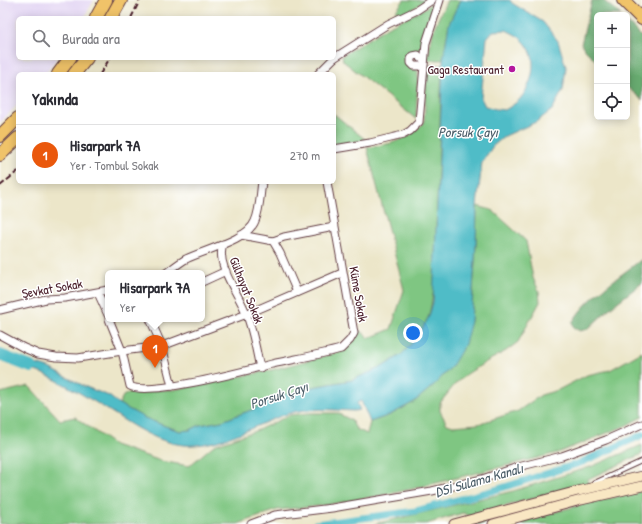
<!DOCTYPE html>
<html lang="tr">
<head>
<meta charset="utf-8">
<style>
	body { margin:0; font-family:"Patrick Hand",sans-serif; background:#f7f7f7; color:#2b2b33 }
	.controls { position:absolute; right:12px; top:12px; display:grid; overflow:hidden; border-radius:6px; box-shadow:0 2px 10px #0003 }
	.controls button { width:36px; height:36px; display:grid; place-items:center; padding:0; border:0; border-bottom:1px solid #e1e1e2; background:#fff; color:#2b2b33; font:20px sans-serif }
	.you { position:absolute; left:413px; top:333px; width:14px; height:14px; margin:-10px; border:3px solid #fff; border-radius:50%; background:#1a73e8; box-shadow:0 0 0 6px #1a73e833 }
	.badge { display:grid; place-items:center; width:26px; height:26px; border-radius:50%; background:#ea580c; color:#fff; font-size:13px; font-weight:700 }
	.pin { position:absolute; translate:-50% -33px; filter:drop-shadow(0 1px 2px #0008) }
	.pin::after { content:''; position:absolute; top:21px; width:14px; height:12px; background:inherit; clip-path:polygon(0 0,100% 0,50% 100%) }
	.popup { position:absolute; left:105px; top:270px; width:100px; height:52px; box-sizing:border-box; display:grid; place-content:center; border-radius:6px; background:#fff; filter:drop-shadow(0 1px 3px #0005); font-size:13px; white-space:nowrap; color:#7c7c81 }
	.popup b { font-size:15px; color:#2b2b33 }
	.popup::after { content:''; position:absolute; left:50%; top:100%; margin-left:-8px; border:8px solid transparent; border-top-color:#fff }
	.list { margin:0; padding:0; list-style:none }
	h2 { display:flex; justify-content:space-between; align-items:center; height:52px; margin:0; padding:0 16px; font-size:17px }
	h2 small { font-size:13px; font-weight:400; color:#7c7c81 }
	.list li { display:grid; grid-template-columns:26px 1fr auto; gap:12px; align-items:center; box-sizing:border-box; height:60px; padding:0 16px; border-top:1px solid #e1e1e2 }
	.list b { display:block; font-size:15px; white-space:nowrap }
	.list p { margin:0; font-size:13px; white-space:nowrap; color:#7c7c81 }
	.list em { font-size:13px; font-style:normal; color:#7c7c81 }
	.icon { flex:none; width:22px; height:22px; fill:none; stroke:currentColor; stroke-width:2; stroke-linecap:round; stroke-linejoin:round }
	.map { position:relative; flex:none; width:642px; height:524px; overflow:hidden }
	.search { position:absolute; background:#fff; box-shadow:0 2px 10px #0003; left:16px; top:16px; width:320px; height:44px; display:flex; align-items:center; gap:10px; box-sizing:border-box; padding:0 14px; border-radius:6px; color:#7c7c81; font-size:15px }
	.panel { position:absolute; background:#fff; box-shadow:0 2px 10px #0003; left:16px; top:72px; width:320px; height:112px; border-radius:6px }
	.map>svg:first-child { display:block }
	.built { fill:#e2d4f3 }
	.green { fill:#7fc682; stroke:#647256 }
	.forest { fill:#67ab70; stroke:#58654e }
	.water { fill:#4fbcc7; stroke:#4c6e79; fill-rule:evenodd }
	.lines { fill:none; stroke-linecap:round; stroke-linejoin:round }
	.canal { stroke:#4fbcc7; stroke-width:7 }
	.river { stroke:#4fbcc7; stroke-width:12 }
	.lane-casing { stroke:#623d43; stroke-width:5.5 }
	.street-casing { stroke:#623d43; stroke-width:9 }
	.secondary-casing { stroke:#623d43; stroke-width:11 }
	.highway-casing { stroke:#623d43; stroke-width:14 }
	.lane { stroke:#fff; stroke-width:3.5 }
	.street { stroke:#fff; stroke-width:7 }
	.secondary { stroke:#f9e7c3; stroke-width:9 }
	.highway { stroke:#f0c369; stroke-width:12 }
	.rail { stroke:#4a1f2b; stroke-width:2; stroke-dasharray:6 3; stroke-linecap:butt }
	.poi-dot { fill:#b5179e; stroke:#fff; stroke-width:1.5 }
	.labels { text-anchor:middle; stroke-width:3; stroke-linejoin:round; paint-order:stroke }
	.poi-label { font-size:13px; fill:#4a1f2b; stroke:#fff; text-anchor:end }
	.street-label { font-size:13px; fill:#4a1f2b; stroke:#fff }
	.water-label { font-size:14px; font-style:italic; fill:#4c5e69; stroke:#fff }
</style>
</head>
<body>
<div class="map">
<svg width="642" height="524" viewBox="0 0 642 524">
	<rect width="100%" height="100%" fill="#fff"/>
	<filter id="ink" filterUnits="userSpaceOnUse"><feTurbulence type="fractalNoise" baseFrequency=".025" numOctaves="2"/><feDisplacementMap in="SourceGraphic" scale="8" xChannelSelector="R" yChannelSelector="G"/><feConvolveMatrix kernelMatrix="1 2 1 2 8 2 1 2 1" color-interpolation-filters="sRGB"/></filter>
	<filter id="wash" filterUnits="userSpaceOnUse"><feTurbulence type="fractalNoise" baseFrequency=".012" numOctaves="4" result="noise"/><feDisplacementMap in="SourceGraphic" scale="16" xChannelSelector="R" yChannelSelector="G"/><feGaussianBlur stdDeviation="0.9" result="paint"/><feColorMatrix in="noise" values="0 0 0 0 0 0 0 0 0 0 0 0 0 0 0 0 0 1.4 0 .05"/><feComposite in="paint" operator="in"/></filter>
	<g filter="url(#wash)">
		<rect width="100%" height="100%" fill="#ece6c9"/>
		<polygon class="built" points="0,0 94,0 84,18 18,18 18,58 57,58 45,74 18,74 18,104 0,123"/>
		<g class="green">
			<path d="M404,0H425C417,6 406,16 395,12Z"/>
			<polygon points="447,0 460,0 449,24 443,60 427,60 434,28"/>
			<polygon points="435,2 435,5 427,23 420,50 419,51 410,54 407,59 408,65 418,71 416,119 343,61 342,56 387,27 418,12"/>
			<polygon points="427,65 442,65 434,290 429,316 418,337 411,345 401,355 382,367 352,380 307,388 290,395 281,394 270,399 265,404 254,409 222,421 200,425 190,430 180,431 165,426 145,418 119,404 123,396 134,390 172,390 268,371 343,351 351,344 360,330 369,338 391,329 404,290 367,148 392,143 409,136 424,123"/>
			<polygon points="334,114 366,140 334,145"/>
			<polygon points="477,206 492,210 526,241 533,278 539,291 540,302 518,342 506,351 486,362 467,374 456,383 440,403 440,411 447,424 453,426 478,424 518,411 541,395 558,390 587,375 610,370 642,352 642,417 625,426 557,453 412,489 383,495 319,506 277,510 238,524 0,524 0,393 29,386 60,420 75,417 114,445 161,461 189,466 214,445 258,430 290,415 309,413 337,413 351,420 356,429 367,434 370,422 390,415 414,402 435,384 452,366 471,321 476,244"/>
			<polygon points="642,445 642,454 588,479 588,483 470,516 463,513 426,524 375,524 513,491 590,467"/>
			<polygon points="642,491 642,524 522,524 522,521 584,504"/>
			<polygon points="576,496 576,497 481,524 474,524"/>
		</g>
		<g class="forest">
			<polygon points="592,0 603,0 621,15 597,15 597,62 586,51 581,44"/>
			<polygon points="627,22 642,37 642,100 627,87"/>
			<path d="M642,259V283L610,308L588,329L580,331L574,328L572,323C586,298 619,277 642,259Z"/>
		</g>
		<path class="water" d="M460,0H510L512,3L543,22L558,41L566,67L563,90L552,110L536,122L505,136L493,146L482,162L477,206L476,244L471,321L465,344L452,366L435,384L414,402L390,415L370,422L361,401L357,403L360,410L354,411C332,410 308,407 287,414C254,425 219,448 183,445C148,441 119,415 88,398C75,390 60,382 46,375C34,370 20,367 8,364V360L26,361L49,368L86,387L109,396L119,404L145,418L165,426L180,431L190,430L200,425L222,421L254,409L265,404L270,399L282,394L290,395L307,388L352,380L382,367L401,355L418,337L429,316L433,302L443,60L449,24ZM506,30C514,34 521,37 526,44C539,60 532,85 520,99C516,103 510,107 505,110L496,109L485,106L481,98L487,38L493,31Z"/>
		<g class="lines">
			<polyline class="canal" points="316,524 416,511 495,490 580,463 642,435"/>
			<polyline class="river" points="0,355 31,367"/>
		</g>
	</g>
	<g filter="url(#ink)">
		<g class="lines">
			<defs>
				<polyline id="lane" points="594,483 642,461"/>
				<g id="street">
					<polyline points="334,58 388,24 417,10 432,0"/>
					<polyline points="423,66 414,66 411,63 411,59 413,56 418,55 424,61"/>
					<polyline points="318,74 334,58"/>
					<polyline points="334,149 370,143 403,135 410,131 419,122 426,43 440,0"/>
					<polyline points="241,235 273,241 280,253 297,292"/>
					<polyline points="273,241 284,237 334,227"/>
					<path d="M223,244C215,265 239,294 246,313C253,330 256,350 260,368"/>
					<path d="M166,273C173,268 179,263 186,259C204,250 248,240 255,221C260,210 260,195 262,182"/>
					<polyline points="202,282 226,271"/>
					<polyline points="98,293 108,315"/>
					<polyline points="0,310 46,299 65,298 108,290"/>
					<path d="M109,319L122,351L130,386C148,397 248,370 272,364C295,359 318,355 341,349L350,340L354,333L327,182"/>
					<polyline points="150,319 162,346 172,386"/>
					<polyline points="0,335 24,348 38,354 56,357 78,358 122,351 162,346 247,314 342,273"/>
					<polyline points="251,524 275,515 332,508 432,491 482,479 518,467 562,456 606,440 642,424"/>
				</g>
				<g id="secondary">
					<polyline points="454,524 578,491 642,476"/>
					<polyline points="493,524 581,500 642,486"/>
				</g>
				<g id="highway">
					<polyline points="623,0 642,19"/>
					<polyline points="96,18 106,0"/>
					<polyline points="111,18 121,0"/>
					<polyline points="58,74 70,58"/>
					<polyline points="74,74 87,58"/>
					<polyline points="0,136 18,118"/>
					<polyline points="0,155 18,138"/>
				</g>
			</defs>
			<use href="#lane" class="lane-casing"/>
			<use href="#street" class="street-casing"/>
			<use href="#secondary" class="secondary-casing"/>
			<use href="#highway" class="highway-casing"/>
			<use href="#lane" class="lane"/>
			<use href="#street" class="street"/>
			<use href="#secondary" class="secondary"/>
			<use href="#highway" class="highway"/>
			<g class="rail">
				<polyline points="131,18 140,0"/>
				<polyline points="100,74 110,58"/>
				<polyline points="0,186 18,171"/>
			</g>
		</g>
	</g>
	<circle class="poi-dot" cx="512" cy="69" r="4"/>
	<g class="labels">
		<g class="poi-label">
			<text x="504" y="74">Gaga Restaurant</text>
		</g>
		<g class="street-label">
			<text transform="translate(52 288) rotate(-10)" y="5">Şevkat Sokak</text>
			<text transform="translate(247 290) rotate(68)" y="5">Gülhayat Sokak</text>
			<text transform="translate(359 294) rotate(80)" y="5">Küme Sokak</text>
		</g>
		<g class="water-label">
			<text x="468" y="137">Porsuk Çayı</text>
			<text transform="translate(279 395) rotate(-18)" y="5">Porsuk Çayı</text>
			<text transform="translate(479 480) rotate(-16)" y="5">DSİ Sulama Kanalı</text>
		</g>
	</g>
</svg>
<div class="controls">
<button>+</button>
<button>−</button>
<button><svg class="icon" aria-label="locate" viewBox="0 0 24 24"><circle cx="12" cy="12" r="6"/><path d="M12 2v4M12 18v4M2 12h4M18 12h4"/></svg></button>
</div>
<div class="you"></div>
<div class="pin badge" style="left:155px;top:368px">1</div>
<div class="popup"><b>Hisarpark 7A</b>Yer</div>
<div class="search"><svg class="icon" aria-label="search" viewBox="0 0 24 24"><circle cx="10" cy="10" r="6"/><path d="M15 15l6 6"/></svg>Burada ara</div>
<section class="panel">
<h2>Yakında<small></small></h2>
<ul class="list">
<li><span class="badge">1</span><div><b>Hisarpark 7A</b><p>Yer · Tombul Sokak</p></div><em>270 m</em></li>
</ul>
</section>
</div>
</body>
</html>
